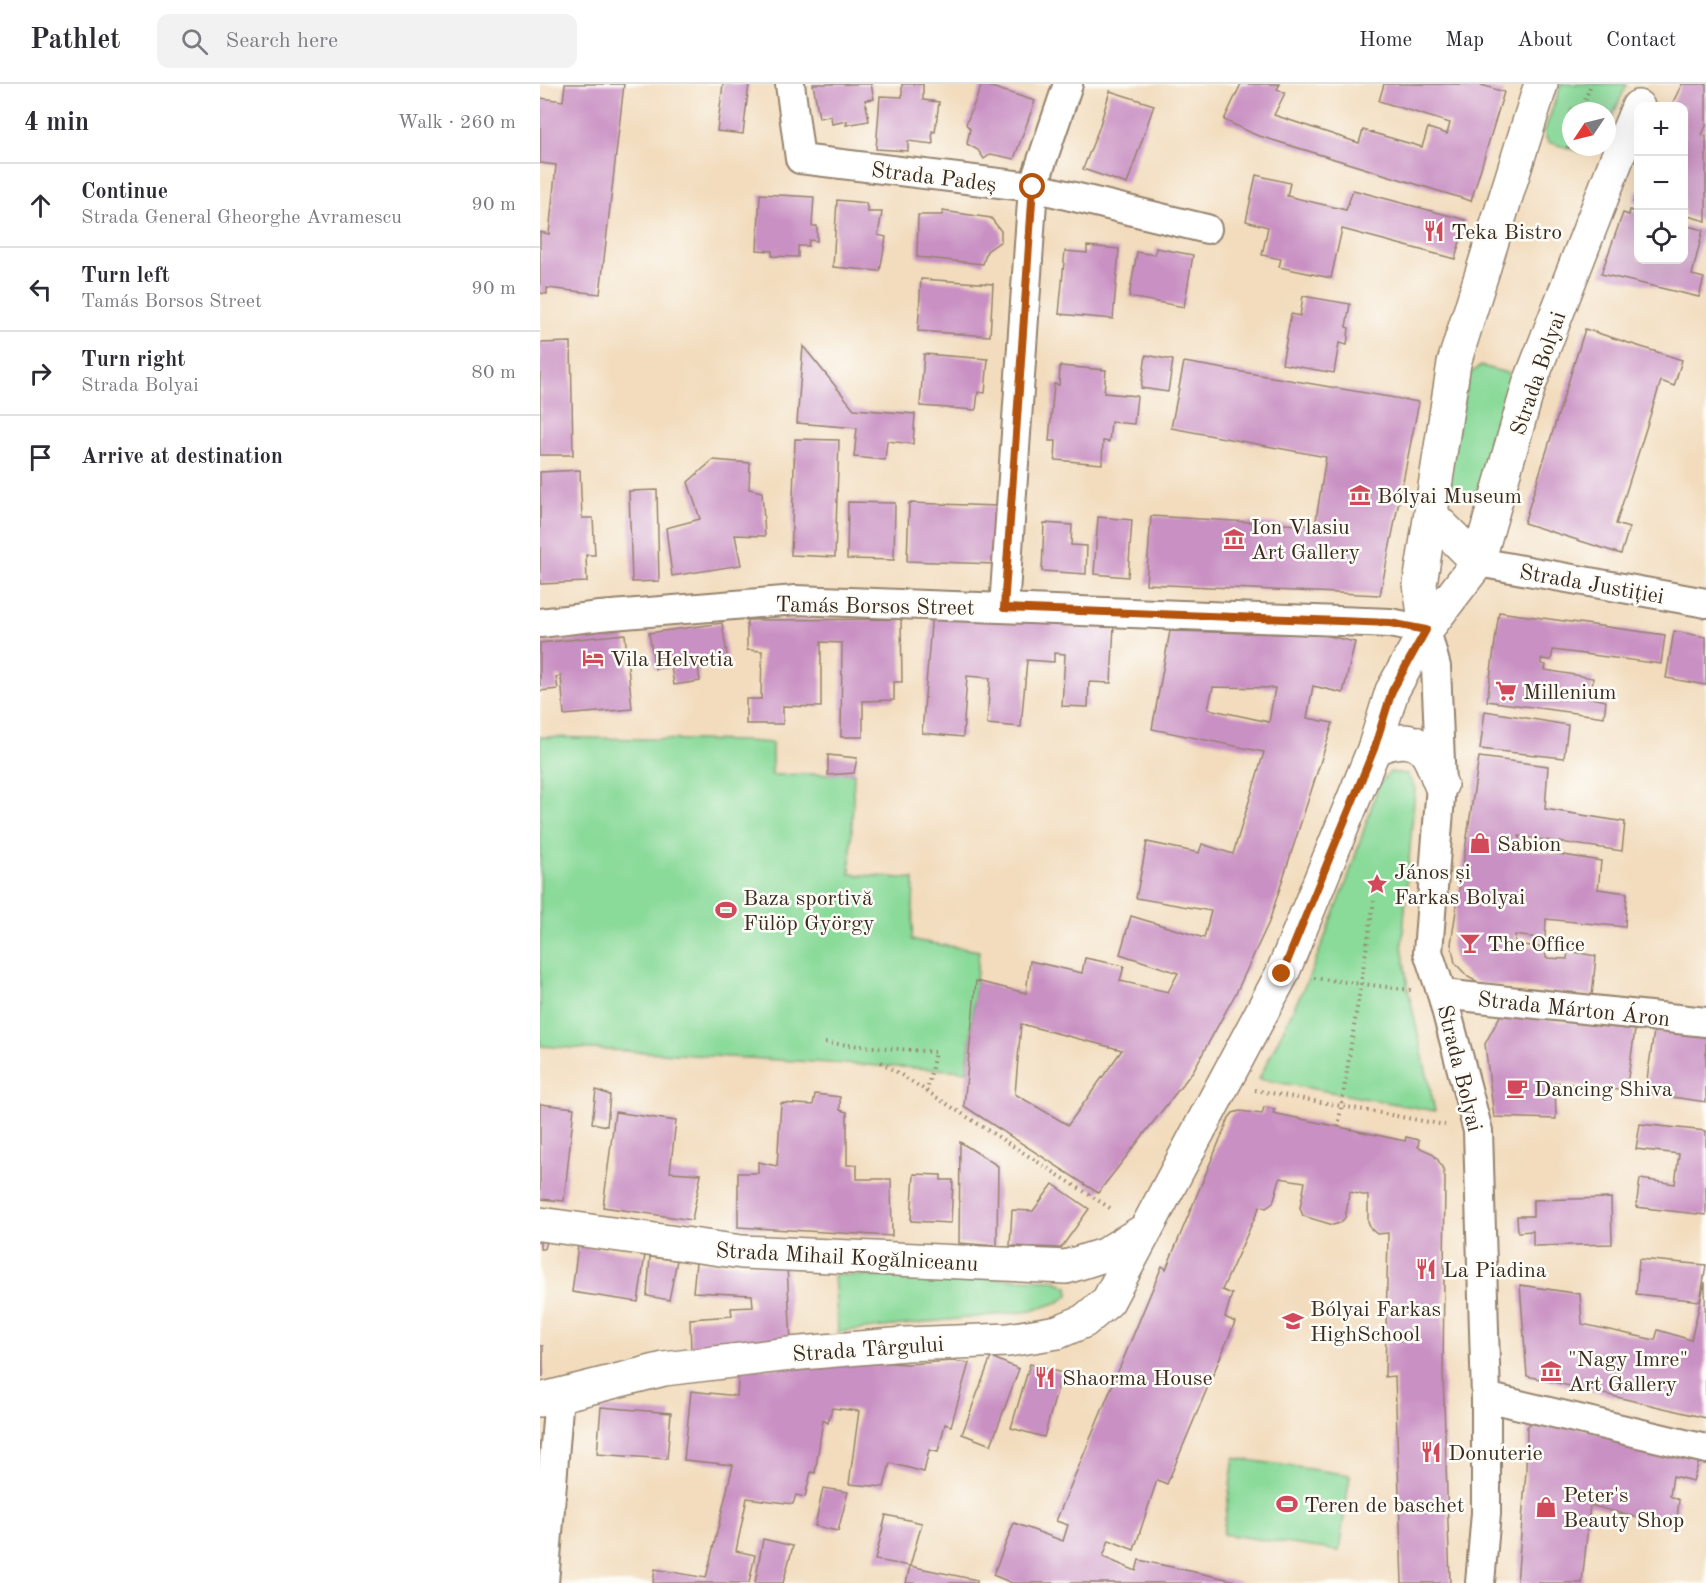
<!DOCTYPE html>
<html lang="en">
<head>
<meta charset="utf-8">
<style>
	body { margin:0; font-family:"Old Standard TT",serif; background:#f2f2f3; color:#2b2b33 }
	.controls { position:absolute; right:18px; top:18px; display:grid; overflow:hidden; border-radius:12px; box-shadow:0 6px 24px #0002 }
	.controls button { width:54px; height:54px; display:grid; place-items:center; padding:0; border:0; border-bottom:2px solid #e1e1e2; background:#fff; color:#2b2b33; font:30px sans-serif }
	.compass { position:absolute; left:1022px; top:18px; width:54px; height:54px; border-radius:50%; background:#fff; box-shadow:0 6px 24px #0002; rotate:235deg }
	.stop { position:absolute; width:18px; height:18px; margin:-14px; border:4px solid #b45309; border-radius:50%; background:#fff }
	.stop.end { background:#b45309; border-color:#fff; box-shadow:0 2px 6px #0008 }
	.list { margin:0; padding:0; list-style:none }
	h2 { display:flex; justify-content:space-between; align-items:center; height:78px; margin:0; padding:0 24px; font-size:26px }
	h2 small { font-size:20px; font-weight:400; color:#7c7c81 }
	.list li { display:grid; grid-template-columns:39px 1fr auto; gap:18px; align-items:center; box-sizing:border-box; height:84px; padding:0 24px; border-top:2px solid #e1e1e2 }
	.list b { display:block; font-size:22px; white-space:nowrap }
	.list p { margin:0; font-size:20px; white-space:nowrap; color:#7c7c81 }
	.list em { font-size:20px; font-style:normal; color:#7c7c81 }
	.icon { flex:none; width:33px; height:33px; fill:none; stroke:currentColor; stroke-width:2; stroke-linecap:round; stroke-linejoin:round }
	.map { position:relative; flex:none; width:1166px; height:1499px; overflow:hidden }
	header { display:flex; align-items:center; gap:36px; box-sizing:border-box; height:84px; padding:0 30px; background:#fff; border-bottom:2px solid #e1e1e2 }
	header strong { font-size:28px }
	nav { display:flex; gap:33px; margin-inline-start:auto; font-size:21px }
	.search { width:420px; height:54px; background:#f2f2f3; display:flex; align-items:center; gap:15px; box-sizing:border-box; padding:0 21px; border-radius:12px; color:#7c7c81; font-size:22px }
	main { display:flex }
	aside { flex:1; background:#fff }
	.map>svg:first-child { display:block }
	.green { fill:#8ada9a; stroke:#62825c; stroke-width:1.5 }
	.building { fill:#c990c3; fill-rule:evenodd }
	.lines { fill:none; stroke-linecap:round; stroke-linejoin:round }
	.minor-casing { stroke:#96836e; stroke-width:32 }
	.tertiary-casing { stroke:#96836e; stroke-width:36 }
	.path { stroke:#96836e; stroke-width:4; stroke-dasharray:1.5 4.5; stroke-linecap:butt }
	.minor { stroke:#fff; stroke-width:28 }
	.tertiary { stroke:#fff; stroke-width:33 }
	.route { stroke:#b45309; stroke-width:8 }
	.labels { text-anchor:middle; stroke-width:5; stroke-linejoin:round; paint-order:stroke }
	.street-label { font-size:22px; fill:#3b2a1e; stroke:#fdfcf7 }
	.poi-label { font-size:22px; fill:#3b2a1e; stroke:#fdfcf7; text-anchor:start }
</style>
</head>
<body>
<header>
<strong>Pathlet</strong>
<div class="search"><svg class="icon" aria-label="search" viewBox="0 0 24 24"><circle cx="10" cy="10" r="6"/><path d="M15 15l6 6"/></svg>Search here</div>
<nav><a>Home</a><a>Map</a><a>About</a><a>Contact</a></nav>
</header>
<main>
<aside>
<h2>4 min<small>Walk · 260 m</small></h2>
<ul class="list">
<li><svg class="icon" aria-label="ahead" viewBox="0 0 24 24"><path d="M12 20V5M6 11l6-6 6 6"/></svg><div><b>Continue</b><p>Strada General Gheorghe Avramescu</p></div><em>90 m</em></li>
<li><svg class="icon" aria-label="left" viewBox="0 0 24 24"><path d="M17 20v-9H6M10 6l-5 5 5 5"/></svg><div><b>Turn left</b><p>Tamás Borsos Street</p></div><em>90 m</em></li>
<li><svg class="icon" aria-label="right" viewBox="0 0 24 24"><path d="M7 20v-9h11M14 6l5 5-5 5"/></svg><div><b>Turn right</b><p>Strada Bolyai</p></div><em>80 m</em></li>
<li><svg class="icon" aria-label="arrive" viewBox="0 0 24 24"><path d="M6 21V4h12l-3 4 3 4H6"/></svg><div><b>Arrive at destination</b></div></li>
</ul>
</aside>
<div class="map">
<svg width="1166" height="1499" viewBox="0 0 1166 1499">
	<rect width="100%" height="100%" fill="#fdfcf7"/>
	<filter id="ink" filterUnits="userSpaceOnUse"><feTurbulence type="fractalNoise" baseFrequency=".0167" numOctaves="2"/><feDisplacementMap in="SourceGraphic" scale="12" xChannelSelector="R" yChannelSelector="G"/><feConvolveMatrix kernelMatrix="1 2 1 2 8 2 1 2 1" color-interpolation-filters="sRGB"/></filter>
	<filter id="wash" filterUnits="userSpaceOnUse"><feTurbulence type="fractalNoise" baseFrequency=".008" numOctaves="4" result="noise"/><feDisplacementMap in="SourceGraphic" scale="24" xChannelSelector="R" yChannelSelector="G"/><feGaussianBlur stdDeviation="1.35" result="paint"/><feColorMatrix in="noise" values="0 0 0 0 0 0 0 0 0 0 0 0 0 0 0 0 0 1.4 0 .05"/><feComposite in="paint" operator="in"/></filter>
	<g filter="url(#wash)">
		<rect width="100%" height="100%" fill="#f2dcbd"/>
		<g class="green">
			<polygon points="1021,0 1087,0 1067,44 1067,27 1031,27 1031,63 1058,63 1047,70 1008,58 1004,49"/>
			<polygon points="941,282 967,289 973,299 937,407 929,414 905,408 929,290"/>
			<polygon points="0,653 205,657 232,659 232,691 314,689 310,790 374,795 372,856 439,867 427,987 0,962"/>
			<polygon points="850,688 867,690 875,704 862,861 868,905 895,1027 719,995 769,893 807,797 839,700"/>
			<polygon points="294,1191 513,1196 528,1203 529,1211 519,1218 491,1227 298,1248"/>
			<polygon points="694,1374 810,1391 799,1467 683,1450"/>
		</g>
		<g id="blocks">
			<g class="building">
				<polygon points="25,0 84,0 60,210 7,204 7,210 0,209 0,148 9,150 16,81 0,79 0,14 23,17"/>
				<polygon points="183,0 209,0 203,50 177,47"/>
				<polygon points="273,0 331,0 334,15 325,16 329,37 306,41 307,37 292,40 291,32 279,34"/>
				<polygon points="362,0 383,0 383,16 399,18 395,48 392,47 393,60 368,57 368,67 336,65 340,12 362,13"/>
				<polygon points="442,0 495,17 474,75 451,70 444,75 438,66 427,60 430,45 426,40"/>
				<polygon points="701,0 740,0 737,5 745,9 734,31 819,59 823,46 882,63 888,44 907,50 910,39 839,17 844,0 938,0 964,8 931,117 716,51 684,36"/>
				<polygon points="1142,0 1166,0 1166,42 1162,51 1166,52 1166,137 1144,131 1144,22 1131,22"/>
				<polygon points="570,7 614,21 587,100 543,85 559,44"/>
				<polygon points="716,91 750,99 747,112 806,126 813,106 926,136 915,175 802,145 791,194 739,183 741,175 722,171 728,143 706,137"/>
				<polygon points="1098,104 1098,119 1093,118"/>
				<polygon points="220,110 274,113 272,142 277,142 277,157 269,156 268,162 258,162 258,173 232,172 232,167 217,166"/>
				<polygon points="297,116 326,119 328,128 342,128 338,151 346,153 340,187 293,183"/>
				<polygon points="1090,126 1098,129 1098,176 1144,176 1144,141 1163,146 1152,191 1164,194 1159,213 1061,190 1083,129 1089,131"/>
				<polygon points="403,127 451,134 461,147 461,157 447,167 443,180 377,173 378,131 402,131"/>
				<polygon points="547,162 579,165 573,235 519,230 525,167 547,169"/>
				<polygon points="616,164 653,171 644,223 589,213 597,168 615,171"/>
				<polygon points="381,195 453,200 450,252 378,247"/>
				<polygon points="763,212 810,220 806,243 809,244 807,261 799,259 794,289 742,280 751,230 760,232"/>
				<polygon points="1045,245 1142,276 1134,302 1121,297 1076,440 1089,444 1081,470 984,439"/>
				<polygon points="31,258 33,371 0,371 0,259"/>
				<polygon points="263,262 314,325 375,330 373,360 347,357 345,376 314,373 317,344 257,339"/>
				<polygon points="384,270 448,275 445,309 438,308 436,326 380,322"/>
				<polygon points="606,271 633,276 628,308 601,304"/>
				<polygon points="644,278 879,318 840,511 606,500 611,432 775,442 786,373 631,344"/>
				<polygon points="520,282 566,286 564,309 597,312 594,340 571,338 569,358 563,357 562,380 515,376 516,357 509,357 514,300 519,301"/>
				<polygon points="255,355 299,356 295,473 251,471"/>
				<polygon points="173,376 210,379 209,405 222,408 225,452 195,451 201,481 132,492 126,444 160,435 148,398"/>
				<polygon points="40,386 42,434 53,434 55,471 46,471 47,498 0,500 0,388"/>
				<polygon points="117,406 119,497 92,498 89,407"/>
				<polygon points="308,418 355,419 354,476 307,475"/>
				<polygon points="369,419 457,422 455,480 367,477"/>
				<polygon points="558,433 592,436 588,493 554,490"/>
				<polygon points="504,439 532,441 531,461 547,462 546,490 502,487"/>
				<polygon points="392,528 574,541 571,599 549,598 548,623 522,622 525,570 514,569 514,578 487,576 481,643 447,640 450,594 427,592 423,653 382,649"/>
				<polygon points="959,528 1125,551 1121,580 1013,566 1011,576 1001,575 1001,580 1006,581 1005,586 1053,594 1051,614 1066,617 1064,633 947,617"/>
				<polygon points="361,535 362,598 354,598 354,616 323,617 323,653 301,653 302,559 281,558 281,623 243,622 243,640 206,640 206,615 221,615 222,567 207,566 207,536"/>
				<polygon points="182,539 188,578 158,583 160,597 134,601 131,583 115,585 109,549"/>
				<path d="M630,547L784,551L815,558L803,609L773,602L767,634L793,639L729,838L697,907L653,987L558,1109L424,1022L436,897L486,909L490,877L542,889L545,874L584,882L580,897L628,908L638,889L580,870L591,832L664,854L671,827L596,814L607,758L659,769L662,760L693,770L724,668L612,645ZM673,603L735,604L729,638L668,625ZM481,940L582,966L528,1041L475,1010Z"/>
				<polygon points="1134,547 1166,553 1166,601 1126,594"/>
				<polygon points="85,550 92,625 24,631 21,592 16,593 18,605 0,607 0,559"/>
				<polygon points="945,627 1028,641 1024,674 940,665"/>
				<polygon points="288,671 317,674 314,689 288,691"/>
				<polygon points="939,673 1008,682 1005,725 1085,738 1082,767 979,752 979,764 1061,777 1058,805 1087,809 1085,843 1006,835 1005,855 975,851 975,860 1006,864 1006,874 1027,875 1028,867 1056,872 1052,912 939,899 928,893 915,879 911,860"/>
				<polygon points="961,930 1095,946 1086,1007 1015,998 1016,1035 954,1033 945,960"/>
				<polygon points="1114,947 1166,953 1166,1018 1105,1009"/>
				<polygon points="56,1006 70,1011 67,1042 52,1039"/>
				<polygon points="275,1010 300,1013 300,1026 307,1028 307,1081 317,1081 317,1095 351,1095 352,1152 198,1143 198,1089 218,1089 218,1078 237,1082 241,1019 273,1021"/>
				<polygon points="0,1020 34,1024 24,1117 0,1115"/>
				<polygon points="724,1023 735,1025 733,1029 865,1057 866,1053 879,1056 878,1063 892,1069 898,1076 903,1085 905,1094 903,1290 910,1499 862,1499 855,1292 845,1293 848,1149 837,1150 831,1145 828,1138 828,1112 810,1108 805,1134 800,1139 793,1141 763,1132 760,1124 765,1098 740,1094 733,1119 726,1124 720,1122 682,1206 692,1210 685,1233 695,1238 627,1400 617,1396 594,1466 569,1456 563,1473 596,1487 599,1476 705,1499 472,1499 453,1491 474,1439 523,1457 528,1441 516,1437 622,1182 626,1185 689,1034 693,1029 700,1027 722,1030"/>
				<polygon points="75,1028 136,1037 130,1088 161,1090 152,1136 63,1123"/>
				<polygon points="1100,1040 1166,1047 1166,1131 1096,1123 1100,1095 1135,1100 1139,1070 1096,1065"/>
				<polygon points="420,1058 458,1082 457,1162 419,1159"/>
				<polygon points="374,1090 401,1091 401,1096 413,1096 411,1139 371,1137"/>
				<polygon points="513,1100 549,1125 521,1164 470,1162 472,1126 493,1127"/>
				<polygon points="1071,1114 1072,1160 993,1162 993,1147 978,1148 977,1132 993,1132 993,1116"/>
				<polygon points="0,1157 6,1157 4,1165 0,1165"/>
				<polygon points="38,1161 105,1171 98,1218 32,1208"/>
				<polygon points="110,1173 137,1176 129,1216 107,1212"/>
				<polygon points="1099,1175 1166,1181 1160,1217 1096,1210"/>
				<polygon points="156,1178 247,1182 251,1259 151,1268 150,1235 192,1232 191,1224 213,1223 212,1211 153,1208"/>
				<polygon points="1165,1198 1166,1334 987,1292 980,1201 1040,1210 1042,1240 1115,1256 1118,1246 1151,1256"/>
				<polygon points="0,1262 3,1262 3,1292 0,1293"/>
				<polygon points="451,1273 479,1285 451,1361 422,1350"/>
				<polygon points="322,1277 367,1280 412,1277 429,1279 411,1342 405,1340 398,1368 389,1366 384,1388 350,1379 344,1403 309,1400 319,1327 292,1324 288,1339 283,1336 275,1389 271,1388 265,1413 256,1411 253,1420 207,1414 196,1467 215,1471 209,1499 113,1499 115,1485 166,1494 193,1381 144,1376 151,1307 197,1312 199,1286"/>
				<polygon points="490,1280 522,1289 504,1353 471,1344"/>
				<polygon points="61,1323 131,1329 127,1375 57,1370"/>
				<polygon points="995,1335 1161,1371 1153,1397 1133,1392 1130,1412 1139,1416 1136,1444 1050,1421 1042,1499 977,1499 986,1387 987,1343"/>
				<polygon points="283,1404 308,1408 298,1447 275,1442"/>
				<polygon points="346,1431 382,1439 370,1482 335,1476"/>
				<polygon points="223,1455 253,1462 243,1499 215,1499"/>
				<polygon points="370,1482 437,1496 437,1499 366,1499"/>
			</g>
		</g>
	</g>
	<g filter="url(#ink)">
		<use href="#blocks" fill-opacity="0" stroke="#96836e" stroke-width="1.5"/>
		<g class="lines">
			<defs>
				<g id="minor">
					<polyline points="250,0 260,75 493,103 667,145"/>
					<polyline points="938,478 1166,519"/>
					<polyline points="464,524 493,103 528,0"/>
					<polyline points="0,539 60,532 256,516 850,539 886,546 896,583 901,701 888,868 902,910 938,1047 946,1313 946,1429 940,1499"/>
					<polyline points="902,910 1166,938"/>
					<polyline points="946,1313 1166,1365"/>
					<polyline points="4,1499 19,1311"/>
				</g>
				<g id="tertiary">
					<polyline points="892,432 938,478"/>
					<polyline points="886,546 880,500 914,279 1001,0"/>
					<path d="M834,665C849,658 870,651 884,666C892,674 896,691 901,701"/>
					<polyline points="0,1140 202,1168 526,1183 564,1171 605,1146"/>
					<polyline points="0,1316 124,1285 250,1270 365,1260 468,1256 518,1248 544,1237 568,1217 742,890 834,665 852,607 886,546 938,478 989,301 1078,72 1098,23"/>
				</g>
			</defs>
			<use href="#minor" class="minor-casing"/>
			<use href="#tertiary" class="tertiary-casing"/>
			<g class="path">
				<polyline points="1041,27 1051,0"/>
				<polyline points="1027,64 1031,52"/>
				<polyline points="774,894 871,906"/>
				<polyline points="285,959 395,968 387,1008"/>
				<polyline points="341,978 570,1124"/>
				<polyline points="715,1006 905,1041"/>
				<polyline points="798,1043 834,817"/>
			</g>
			<use href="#minor" class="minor"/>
			<use href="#tertiary" class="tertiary"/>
		</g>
	</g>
	<g class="lines" filter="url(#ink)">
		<polyline class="route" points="493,103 464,524 850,539 886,546 852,607 834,665 742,890"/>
	</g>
	<defs>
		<symbol id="restaurant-bare" viewBox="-9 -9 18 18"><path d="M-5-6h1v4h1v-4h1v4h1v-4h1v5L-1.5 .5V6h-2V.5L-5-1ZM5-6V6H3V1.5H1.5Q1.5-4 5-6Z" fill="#d1495b" stroke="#fdfcf7" stroke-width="2.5" paint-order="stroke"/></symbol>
		<symbol id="museum-bare" viewBox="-9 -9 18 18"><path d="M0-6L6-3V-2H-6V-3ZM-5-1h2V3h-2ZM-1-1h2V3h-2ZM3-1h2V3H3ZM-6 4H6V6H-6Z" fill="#d1495b" stroke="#fdfcf7" stroke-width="2.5" paint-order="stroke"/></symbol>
		<symbol id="hotel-bare" viewBox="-9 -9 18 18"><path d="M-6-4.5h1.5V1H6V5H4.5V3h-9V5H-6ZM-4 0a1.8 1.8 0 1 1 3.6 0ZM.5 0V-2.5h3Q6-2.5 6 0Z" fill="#d1495b" stroke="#fdfcf7" stroke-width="2.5" paint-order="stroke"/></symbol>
		<symbol id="supermarket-bare" viewBox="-9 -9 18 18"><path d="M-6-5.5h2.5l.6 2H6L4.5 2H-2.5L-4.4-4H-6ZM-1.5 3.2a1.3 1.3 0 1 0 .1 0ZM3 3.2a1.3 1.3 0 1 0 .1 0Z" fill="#d1495b" stroke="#fdfcf7" stroke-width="2.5" paint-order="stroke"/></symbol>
		<symbol id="shop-bare" viewBox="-9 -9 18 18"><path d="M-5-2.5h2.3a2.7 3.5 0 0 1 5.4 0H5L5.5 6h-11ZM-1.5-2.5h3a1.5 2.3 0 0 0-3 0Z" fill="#d1495b" stroke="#fdfcf7" stroke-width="2.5" paint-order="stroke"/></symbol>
		<symbol id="sight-bare" viewBox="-9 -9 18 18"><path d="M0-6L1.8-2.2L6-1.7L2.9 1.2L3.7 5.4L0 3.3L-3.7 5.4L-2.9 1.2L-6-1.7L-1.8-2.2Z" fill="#d1495b" stroke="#fdfcf7" stroke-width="2.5" paint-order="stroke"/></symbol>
		<symbol id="stadium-bare" viewBox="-9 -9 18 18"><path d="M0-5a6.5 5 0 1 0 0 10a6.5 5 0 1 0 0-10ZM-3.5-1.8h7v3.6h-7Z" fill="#d1495b" stroke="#fdfcf7" stroke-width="2.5" paint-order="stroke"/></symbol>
		<symbol id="bar-bare" viewBox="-9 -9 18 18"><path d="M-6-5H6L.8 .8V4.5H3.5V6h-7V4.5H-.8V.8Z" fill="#d1495b" stroke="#fdfcf7" stroke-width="2.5" paint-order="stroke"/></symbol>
		<symbol id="cafe-bare" viewBox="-9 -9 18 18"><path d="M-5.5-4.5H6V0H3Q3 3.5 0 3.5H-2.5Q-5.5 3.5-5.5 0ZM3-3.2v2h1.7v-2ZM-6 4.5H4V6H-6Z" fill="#d1495b" stroke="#fdfcf7" stroke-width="2.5" paint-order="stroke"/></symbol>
		<symbol id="university-bare" viewBox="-9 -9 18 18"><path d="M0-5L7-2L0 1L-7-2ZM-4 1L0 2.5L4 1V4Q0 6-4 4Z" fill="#d1495b" stroke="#fdfcf7" stroke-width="2.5" paint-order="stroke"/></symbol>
	</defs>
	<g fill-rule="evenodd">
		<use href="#restaurant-bare" x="879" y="132" width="30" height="30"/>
		<use href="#museum-bare" x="805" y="396" width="30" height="30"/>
		<use href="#museum-bare" x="679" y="440" width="30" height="30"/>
		<use href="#hotel-bare" x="38" y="559" width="30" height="30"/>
		<use href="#supermarket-bare" x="951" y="592" width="30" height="30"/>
		<use href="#shop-bare" x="925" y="744" width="30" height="30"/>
		<use href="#sight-bare" x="822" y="785" width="30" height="30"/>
		<use href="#stadium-bare" x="171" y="811" width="30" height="30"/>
		<use href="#bar-bare" x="915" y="844" width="30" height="30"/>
		<use href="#cafe-bare" x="962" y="989" width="30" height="30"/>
		<use href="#restaurant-bare" x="871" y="1170" width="30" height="30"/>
		<use href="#university-bare" x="738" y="1222" width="30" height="30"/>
		<use href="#museum-bare" x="996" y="1272" width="30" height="30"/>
		<use href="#restaurant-bare" x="490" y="1278" width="30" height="30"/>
		<use href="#restaurant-bare" x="876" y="1353" width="30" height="30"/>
		<use href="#stadium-bare" x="732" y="1405" width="30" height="30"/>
		<use href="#shop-bare" x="991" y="1408" width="30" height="30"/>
	</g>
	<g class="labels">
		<g class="street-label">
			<text transform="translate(394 92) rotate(7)" y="8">Strada Padeș</text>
			<text transform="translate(997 289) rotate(-71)" y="8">Strada Bolyai</text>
			<text transform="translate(1052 499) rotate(10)" y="8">Strada Justiției</text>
			<text transform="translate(335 521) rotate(1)" y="8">Tamás Borsos Street</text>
			<text transform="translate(1034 924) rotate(6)" y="8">Strada Márton Áron</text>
			<text transform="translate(921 984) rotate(76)" y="8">Strada Bolyai</text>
			<text transform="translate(307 1172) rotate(3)" y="8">Strada Mihail Kogălniceanu</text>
			<text transform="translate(328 1264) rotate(-4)" y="8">Strada Târgului</text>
		</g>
		<g class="poi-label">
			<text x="911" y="155">Teka Bistro</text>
			<text x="837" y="419">Bólyai Museum</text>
			<text x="711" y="450">Ion Vlasiu<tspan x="711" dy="25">Art Gallery</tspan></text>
			<text x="70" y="582">Vila Helvetia</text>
			<text x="983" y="615">Millenium</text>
			<text x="957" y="767">Sabion</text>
			<text x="854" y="795">János și<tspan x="854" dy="25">Farkas Bolyai</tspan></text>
			<text x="203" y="821">Baza sportivă<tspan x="203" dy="25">Fülöp György</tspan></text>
			<text x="947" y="867">The Office</text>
			<text x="994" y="1012">Dancing Shiva</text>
			<text x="903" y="1193">La Piadina</text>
			<text x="770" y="1232">Bólyai Farkas<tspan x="770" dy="25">HighSchool</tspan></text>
			<text x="1028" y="1282">"Nagy Imre"<tspan x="1028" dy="25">Art Gallery</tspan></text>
			<text x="522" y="1301">Shaorma House</text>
			<text x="908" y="1376">Donuterie</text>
			<text x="1023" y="1418">Peter's<tspan x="1023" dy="25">Beauty Shop</tspan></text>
			<text x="764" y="1428">Teren de baschet</text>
		</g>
	</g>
</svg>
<div class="controls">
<button>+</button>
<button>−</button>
<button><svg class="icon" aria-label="locate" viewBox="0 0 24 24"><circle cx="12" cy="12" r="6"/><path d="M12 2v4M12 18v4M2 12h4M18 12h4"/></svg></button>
</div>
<svg class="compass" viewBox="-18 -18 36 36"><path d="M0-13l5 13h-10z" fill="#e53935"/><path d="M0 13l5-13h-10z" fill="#7c7c81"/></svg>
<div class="stop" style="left:493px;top:103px"></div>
<div class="stop end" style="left:742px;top:890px"></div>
</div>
</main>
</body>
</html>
